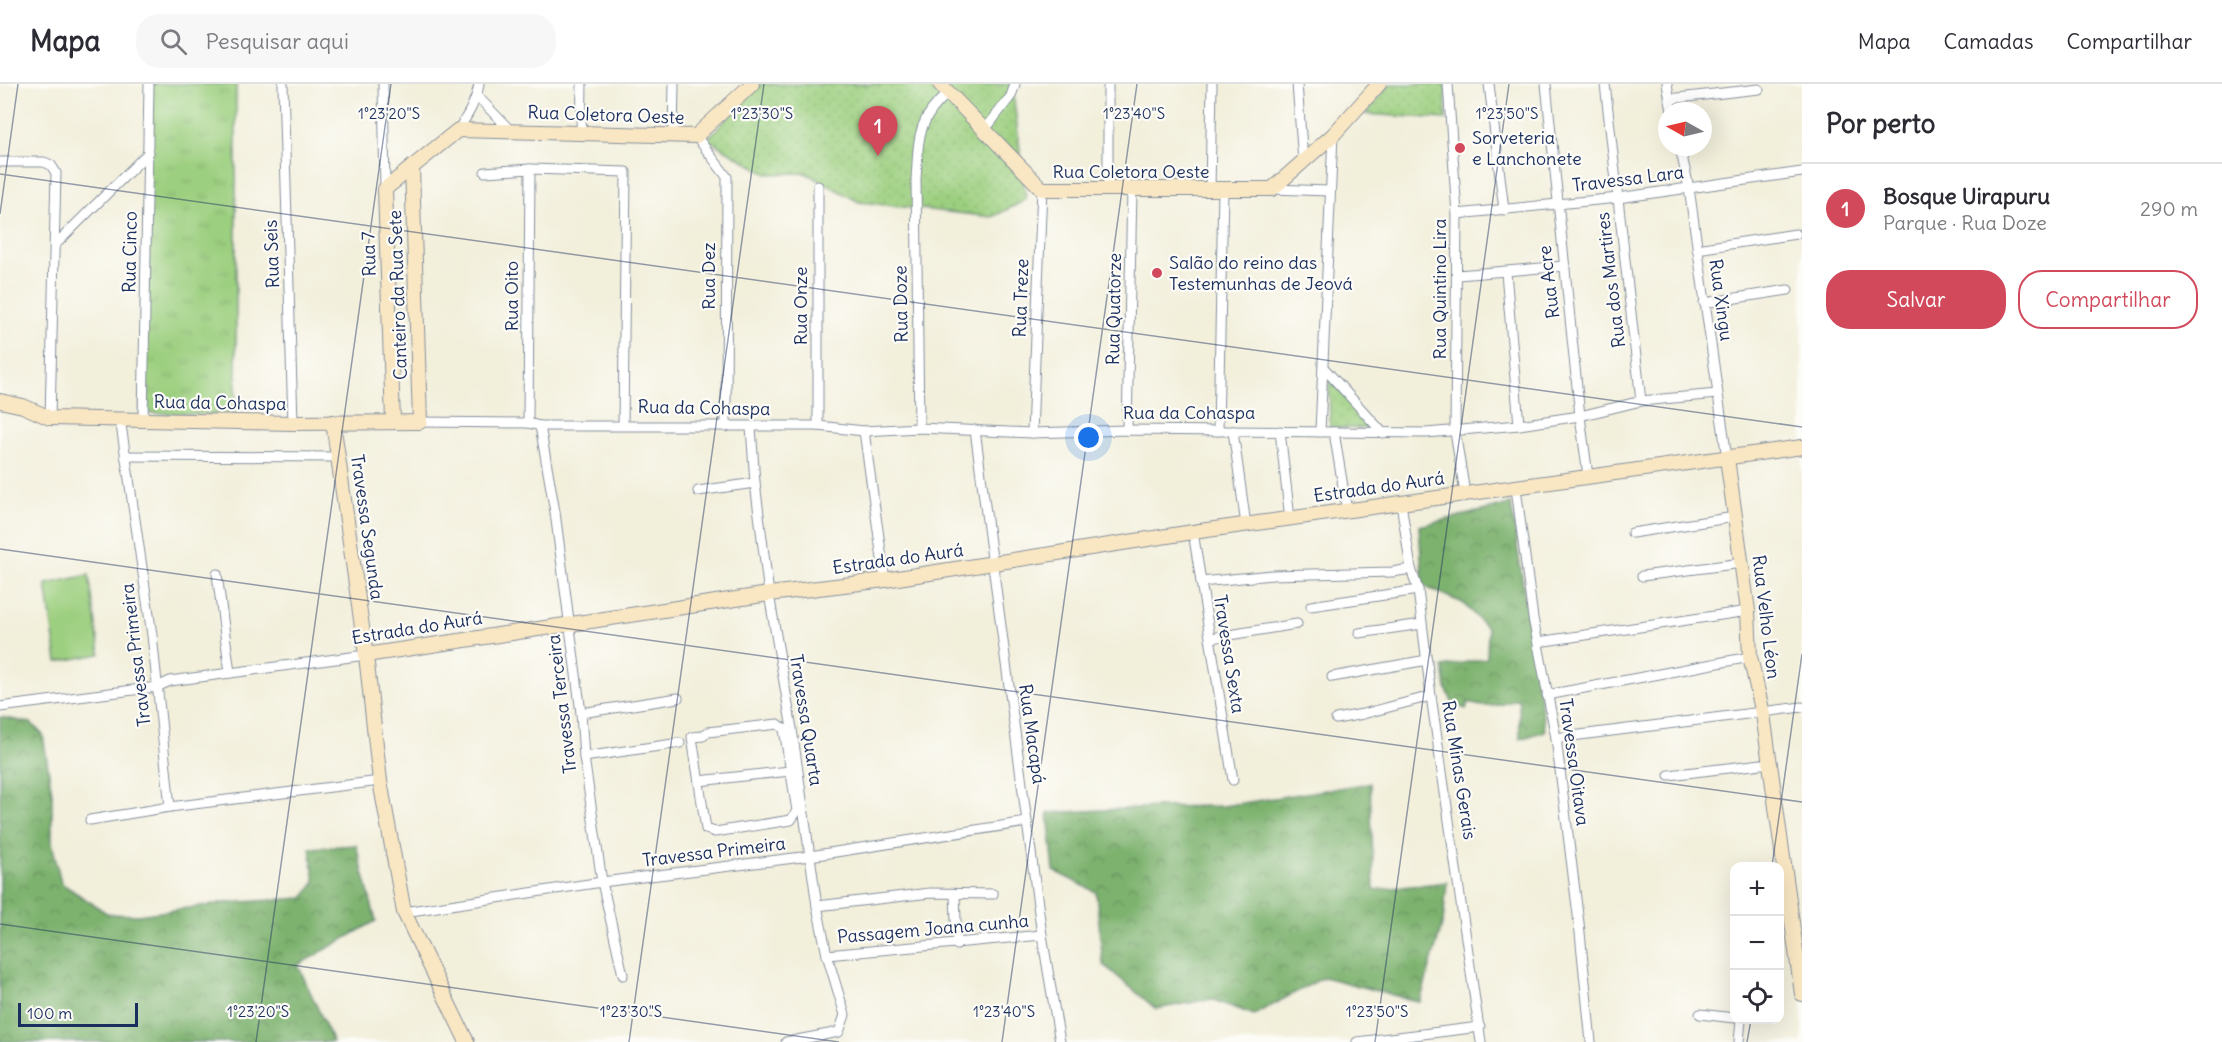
<!DOCTYPE html>
<html lang="pt">
<head>
<meta charset="utf-8">
<style>
	body { margin:0; font-family:Delius,sans-serif; background:#f7f7f7; color:#2b2b33 }
	.controls { position:absolute; right:18px; bottom:18px; display:grid; overflow:hidden; border-radius:12px; box-shadow:0 6px 24px #0002 }
	.controls button { width:54px; height:54px; display:grid; place-items:center; padding:0; border:0; border-bottom:2px solid #e1e1e2; background:#fff; color:#2b2b33; font:30px sans-serif }
	.compass { position:absolute; left:1658px; top:18px; width:54px; height:54px; border-radius:50%; background:#fff; box-shadow:0 6px 24px #0002; rotate:278deg }
	.scale { position:absolute; left:18px; bottom:15px; width:120px; box-sizing:border-box; padding-left:6px; border:3px solid #1b2f5e; border-top:0; font-size:16px; line-height:21px; white-space:nowrap; color:#1b2f5e; -webkit-text-stroke:4px #fdfcf7; paint-order:stroke }
	.you { position:absolute; left:1089px; top:354px; width:21px; height:21px; margin:-15px; border:4px solid #fff; border-radius:50%; background:#1a73e8; box-shadow:0 0 0 9px #1a73e833 }
	.badge { display:grid; place-items:center; width:39px; height:39px; border-radius:50%; background:#d1495b; color:#fff; font-size:20px; font-weight:700 }
	.pin { position:absolute; translate:-50% -50px; filter:drop-shadow(0 2px 3px #0008) }
	.pin::after { content:''; position:absolute; top:32px; width:21px; height:18px; background:inherit; clip-path:polygon(0 0,100% 0,50% 100%) }
	.list { margin:0; padding:0; list-style:none }
	h2 { display:flex; justify-content:space-between; align-items:center; height:78px; margin:0; padding:0 24px; font-size:26px }
	h2 small { font-size:20px; font-weight:400; color:#7c7c81 }
	.list li { display:grid; grid-template-columns:39px 1fr auto; gap:18px; align-items:center; box-sizing:border-box; height:90px; padding:0 24px; border-top:2px solid #e1e1e2 }
	.list b { display:block; font-size:22px; white-space:nowrap }
	.list p { margin:0; font-size:20px; white-space:nowrap; color:#7c7c81 }
	.list em { font-size:20px; font-style:normal; color:#7c7c81 }
	.actions { display:flex; gap:12px; padding:18px 24px }
	.actions a { flex:1; padding:14px 0; border:2px solid #d1495b; border-radius:24px; text-align:center; font-size:21px; color:#d1495b }
	.actions .main { background:#d1495b; color:#fff }
	.icon { flex:none; width:33px; height:33px; fill:none; stroke:currentColor; stroke-width:2; stroke-linecap:round; stroke-linejoin:round }
	.map { position:relative; flex:none; width:1802px; height:958px; overflow:hidden }
	header { display:flex; align-items:center; gap:36px; box-sizing:border-box; height:84px; padding:0 30px; background:#fff; border-bottom:2px solid #e1e1e2 }
	header strong { font-size:28px }
	nav { display:flex; gap:33px; margin-inline-start:auto; font-size:21px }
	.search { width:420px; height:54px; background:#f7f7f7; display:flex; align-items:center; gap:15px; box-sizing:border-box; padding:0 21px; border-radius:24px; color:#7c7c81; font-size:22px }
	main { display:flex }
	aside { flex:1; background:#fff }
	.map>svg:first-child { display:block }
	.grass { fill:url(#grass-tufts); stroke:#5c7f6e; stroke-width:1.5 }
	.forest { fill:url(#forest-crowns); stroke:#4c7066; stroke-width:1.5 }
	.park { fill:url(#park-dots); stroke:#5c7f6e; stroke-width:1.5 }
	.pitch { fill:#9ccf7f; stroke:#5c7f6e; stroke-width:1.5 }
	.lines { fill:none; stroke-linecap:round; stroke-linejoin:round }
	.street-casing { stroke:#868f9c; stroke-width:11 }
	.secondary-casing { stroke:#868f9c; stroke-width:16 }
	.street { stroke:#fff; stroke-width:9 }
	.secondary { stroke:#f9e7c3; stroke-width:14 }
	.ticks { fill:none; stroke:#1b2f5e; stroke-width:1.5; stroke-opacity:0.45 }
	.poi-dot { fill:#d1495b; stroke:#fdfcf7; stroke-width:2 }
	.labels { text-anchor:middle; stroke-width:4.5; stroke-linejoin:round; paint-order:stroke }
	.street-label { font-size:18px; fill:#1b2f5e; stroke:#fdfcf7 }
	.poi-label { font-size:18px; fill:#1b2f5e; stroke:#fdfcf7; text-anchor:start }
	.ticks-label { font-size:15px; text-anchor:middle; fill:#1b2f5e; stroke:#fdfcf7; stroke-width:4.5; stroke-linejoin:round; paint-order:stroke }
</style>
</head>
<body>
<header>
<strong>Mapa</strong>
<div class="search"><svg class="icon" aria-label="search" viewBox="0 0 24 24"><circle cx="10" cy="10" r="6"/><path d="M15 15l6 6"/></svg>Pesquisar aqui</div>
<nav><a>Mapa</a><a>Camadas</a><a>Compartilhar</a></nav>
</header>
<main>
<div class="map">
<svg width="1802" height="958" viewBox="0 0 1802 958">
	<defs>
		<pattern id="grass-tufts" width="24" height="20" patternUnits="userSpaceOnUse" patternTransform="scale(1.5)"><rect width="24" height="20" fill="#9ccf7f"/><path d="M3 7l-1-3M5 7V3M7 7l1-3M15 17l-1-3M17 17v-4M19 17l1-3" fill="none" stroke="#86b270"/></pattern>
		<pattern id="forest-crowns" width="20" height="18" patternUnits="userSpaceOnUse" patternTransform="scale(1.5)"><rect width="20" height="18" fill="#7db26e"/><path d="M2 6a3 3 0 1 1 6 0M12 15a3 3 0 1 1 6 0" fill="none" stroke="#66915e"/></pattern>
		<pattern id="park-dots" width="8" height="8" patternUnits="userSpaceOnUse" patternTransform="scale(1.5)"><rect width="8" height="8" fill="#9ccf7f"/><path d="M2 2h.1M6 6h.1" fill="none" stroke="#86b270" stroke-width="1.8" stroke-linecap="round"/></pattern>
	</defs>
	<rect width="100%" height="100%" fill="#fdfcf7"/>
	<filter id="ink" filterUnits="userSpaceOnUse"><feTurbulence type="fractalNoise" baseFrequency=".0167" numOctaves="2"/><feDisplacementMap in="SourceGraphic" scale="12" xChannelSelector="R" yChannelSelector="G"/><feConvolveMatrix kernelMatrix="1 2 1 2 8 2 1 2 1" color-interpolation-filters="sRGB"/></filter>
	<filter id="wash" filterUnits="userSpaceOnUse"><feTurbulence type="fractalNoise" baseFrequency=".008" numOctaves="4" result="noise"/><feDisplacementMap in="SourceGraphic" scale="24" xChannelSelector="R" yChannelSelector="G"/><feGaussianBlur stdDeviation="1.35" result="paint"/><feColorMatrix in="noise" values="0 0 0 0 0 0 0 0 0 0 0 0 0 0 0 0 0 1.4 0 .05"/><feComposite in="paint" operator="in"/></filter>
	<g filter="url(#wash)">
		<rect width="100%" height="100%" fill="#f2efdb"/>
		<polygon class="grass" points="149,0 236,0 236,331 141,329"/>
		<g class="forest">
			<path d="M1511,420L1545,647L1520,655L1519,617L1516,615C1503,622 1481,625 1468,618L1466,625L1453,620L1446,604L1443,583L1487,574L1488,545L1463,519L1423,502L1419,442Z"/>
			<polygon points="0,633 31,639 43,651 52,709 52,759 61,799 108,830 138,831 225,819 303,814 315,798 310,764 356,761 376,837 298,881 333,958 0,958"/>
			<polygon points="1370,699 1374,806 1447,798 1443,838 1420,918 1324,893 1254,931 1211,915 1156,925 1103,880 1096,808 1054,787 1048,729 1158,723 1223,722"/>
		</g>
		<g class="park">
			<polygon points="761,0 1012,0 1026,116 992,133 859,118 806,89 767,90 707,55"/>
			<polygon points="1390,0 1446,0 1446,35 1365,30"/>
			<polygon points="1329,293 1370,344 1330,344"/>
		</g>
		<polygon class="pitch" points="89,491 100,570 57,578 46,500"/>
	</g>
	<g filter="url(#ink)">
		<g class="lines">
			<defs>
				<g id="street">
					<polyline points="283,0 293,339"/>
					<polyline points="383,0 385,105"/>
					<polyline points="1108,0 1108,105"/>
					<polyline points="1297,0 1303,77"/>
					<polyline points="1448,0 1457,130 1455,348 1465,409"/>
					<polyline points="1489,0 1504,126"/>
					<polyline points="1546,0 1580,332 1588,392"/>
					<polyline points="1605,0 1641,317"/>
					<polyline points="1667,0 1672,27"/>
					<polyline points="477,12 510,46"/>
					<polyline points="1669,15 1759,5"/>
					<path d="M458,46C468,31 476,18 479,0"/>
					<polyline points="984,47 1011,12 1015,0"/>
					<polyline points="581,48 582,0"/>
					<polyline points="673,51 674,0"/>
					<polyline points="696,52 727,93 726,343"/>
					<polyline points="1680,63 1689,104 1727,374"/>
					<polyline points="0,78 44,78 51,81 56,89 50,334"/>
					<polyline points="485,88 530,85 626,88 623,341"/>
					<polyline points="1272,105 1329,107"/>
					<polyline points="1210,106 1212,0"/>
					<polyline points="1457,130 1618,114 1802,88"/>
					<polyline points="55,161 149,68"/>
					<polyline points="1697,165 1796,150"/>
					<polyline points="1506,188 1519,341"/>
					<polyline points="1458,191 1565,182"/>
					<polyline points="1704,219 1788,206"/>
					<polyline points="1323,283 1383,349"/>
					<polyline points="120,334 152,551 170,723"/>
					<polyline points="143,336 149,0"/>
					<polyline points="420,338 528,339 540,342 818,342 864,347 919,344 1032,349 1127,346 1426,349 1519,341 1580,332 1641,317 1717,310"/>
					<polyline points="528,339 530,85"/>
					<polyline points="540,342 555,428 581,629 584,673 602,798 623,891"/>
					<polyline points="818,342 818,102"/>
					<polyline points="751,343 755,399 769,510 792,645 817,822 827,871 845,931 839,948 786,958"/>
					<path d="M919,344L916,95C919,53 916,37 949,8"/>
					<polyline points="975,346 1042,851 1060,958"/>
					<polyline points="1127,346 1132,105"/>
					<polyline points="864,347 885,496"/>
					<polyline points="1218,347 1223,106"/>
					<polyline points="1233,347 1246,441"/>
					<polyline points="1280,347 1290,435"/>
					<polyline points="1320,348 1333,51"/>
					<polyline points="1334,348 1347,427"/>
					<polyline points="1032,349 1042,105"/>
					<polyline points="125,372 339,373"/>
					<polyline points="1516,404 1533,534 1556,654 1579,839 1591,958"/>
					<polyline points="698,407 755,399"/>
					<polyline points="1401,419 1411,485 1418,506 1431,612 1481,958"/>
					<polyline points="1193,448 1233,696"/>
					<polyline points="1632,449 1735,433"/>
					<polyline points="217,490 230,589"/>
					<polyline points="1642,492 1742,479"/>
					<polyline points="1201,498 1272,491 1392,488 1411,485"/>
					<polyline points="1311,522 1418,506"/>
					<polyline points="1359,549 1422,540"/>
					<polyline points="1211,554 1297,540"/>
					<polyline points="1538,558 1748,527"/>
					<polyline points="1332,593 1427,576"/>
					<polyline points="1547,611 1750,573"/>
					<polyline points="0,623 157,603 170,597 366,571"/>
					<polyline points="581,629 678,614"/>
					<polyline points="1336,635 1363,630 1431,612"/>
					<polygon points="778,640 784,645 797,727 791,736 715,748 706,745 692,653 703,652 708,648"/>
					<polyline points="1556,654 1802,623"/>
					<polyline points="584,673 680,659"/>
					<polyline points="1669,691 1770,679"/>
					<polyline points="699,697 790,687"/>
					<polyline points="90,736 170,723 380,697"/>
					<polyline points="955,811 957,861"/>
					<polyline points="817,822 930,809 993,810"/>
					<polyline points="404,828 602,798 810,772 1027,738"/>
					<polyline points="827,871 1042,851"/>
					<polyline points="1700,930 1734,934"/>
					<polyline points="1357,958 1480,943"/>
					<polyline points="1739,958 1741,936"/>
				</g>
				<g id="secondary">
					<polyline points="940,0 1042,105 1272,105 1333,51 1379,0"/>
					<polyline points="0,317 23,322 50,334 293,339 420,338 412,83"/>
					<polyline points="333,338 366,571 380,697 404,828 467,958"/>
					<polyline points="393,338 385,105 458,46 696,52 752,0"/>
					<polyline points="1727,374 1748,527 1750,573 1763,630 1802,910"/>
					<polyline points="366,571 769,510 885,496 1193,448 1802,363"/>
				</g>
			</defs>
			<use href="#street" class="street-casing"/>
			<use href="#secondary" class="secondary-casing"/>
			<use href="#street" class="street"/>
			<use href="#secondary" class="secondary"/>
		</g>
	</g>
	<path class="ticks" d="M0,90L1802,343M0,130L18,0M0,465L1802,718M1772,782L1802,570M0,840L839,958M256,958L391,0M629,958L764,0M1002,958L1137,0M1375,958L1509,0M1747,958L1751,936"/>
	<g class="poi-dot">
		<circle cx="1460" cy="64" r="6"/>
		<circle cx="1157" cy="189" r="6"/>
	</g>
	<g class="labels">
		<g class="street-label">
			<text transform="translate(606 31) rotate(2)" y="6">Rua Coletora Oeste</text>
			<text x="1131" y="94">Rua Coletora Oeste</text>
			<text transform="translate(1628 95) rotate(-7)" y="6">Travessa Lara</text>
			<text transform="translate(130 168) rotate(-89)" y="6">Rua Cinco</text>
			<text transform="translate(272 170) rotate(-92)" y="6">Rua Seis</text>
			<text transform="translate(369 170) rotate(-92)" y="6">Rua 7</text>
			<text transform="translate(709 192) rotate(-90)" y="6">Rua Dez</text>
			<text transform="translate(1611 196) rotate(-97)" y="6">Rua dos Martires</text>
			<text transform="translate(1549 198) rotate(-97)" y="6">Rua Acre</text>
			<text transform="translate(1440 205) rotate(-90)" y="6">Rua Quintino Lira</text>
			<text transform="translate(398 211) rotate(-92)" y="6">Canteiro da Rua Sete</text>
			<text transform="translate(512 212) rotate(-90)" y="6">Rua Oito</text>
			<text transform="translate(1021 214) rotate(-88)" y="6">Rua Treze</text>
			<text transform="translate(1721 216) rotate(82)" y="6">Rua Xingu</text>
			<text transform="translate(901 220) rotate(-91)" y="6">Rua Doze</text>
			<text transform="translate(801 222) rotate(-90)" y="6">Rua Onze</text>
			<text transform="translate(1114 225) rotate(-89)" y="6">Rua Quatorze</text>
			<text transform="translate(220 319) rotate(1)" y="6">Rua da Cohaspa</text>
			<text transform="translate(704 324) rotate(1)" y="6">Rua da Cohaspa</text>
			<text x="1189" y="335">Rua da Cohaspa</text>
			<text transform="translate(1379 403) rotate(-8)" y="6">Estrada do Aurá</text>
			<text transform="translate(367 443) rotate(82)" y="6">Travessa Segunda</text>
			<text transform="translate(898 475) rotate(-8)" y="6">Estrada do Aurá</text>
			<text transform="translate(1766 533) rotate(83)" y="6">Rua Velho Léon</text>
			<text transform="translate(417 544) rotate(-9)" y="6">Estrada do Aurá</text>
			<text transform="translate(1229 570) rotate(81)" y="6">Travessa Sexta</text>
			<text transform="translate(136 571) rotate(-97)" y="6">Travessa Primeira</text>
			<text transform="translate(562 620) rotate(-97)" y="6">Travessa Terceira</text>
			<text transform="translate(806 636) rotate(81)" y="6">Travessa Quarta</text>
			<text transform="translate(1032 650) rotate(82)" y="6">Rua Macapá</text>
			<text transform="translate(1574 678) rotate(82)" y="6">Travessa Oitava</text>
			<text transform="translate(1459 686) rotate(81)" y="6">Rua Minas Gerais</text>
			<text transform="translate(714 768) rotate(-7)" y="6">Travessa Primeira</text>
			<text transform="translate(933 845) rotate(-5)" y="6">Passagem Joana cunha</text>
		</g>
		<g class="poi-label">
			<text x="1472" y="60">Sorveteria<tspan x="1472" dy="21">e Lanchonete</tspan></text>
			<text x="1169" y="185">Salão do reino das<tspan x="1169" dy="21">Testemunhas de Jeová</tspan></text>
		</g>
	</g>
	<g class="ticks-label">
		<text x="389" y="35">1°23'20"S</text>
		<text x="762" y="35">1°23'30"S</text>
		<text x="1134" y="35">1°23'40"S</text>
		<text x="1507" y="35">1°23'50"S</text>
		<text x="258" y="933">1°23'20"S</text>
		<text x="631" y="933">1°23'30"S</text>
		<text x="1004" y="933">1°23'40"S</text>
		<text x="1377" y="933">1°23'50"S</text>
	</g>
</svg>
<div class="controls">
<button>+</button>
<button>−</button>
<button><svg class="icon" aria-label="locate" viewBox="0 0 24 24"><circle cx="12" cy="12" r="6"/><path d="M12 2v4M12 18v4M2 12h4M18 12h4"/></svg></button>
</div>
<svg class="compass" viewBox="-18 -18 36 36"><path d="M0-13l5 13h-10z" fill="#e53935"/><path d="M0 13l5-13h-10z" fill="#7c7c81"/></svg>
<div class="scale">100 m</div>
<div class="you"></div>
<div class="pin badge" style="left:878px;top:72px">1</div>
</div>
<aside>
<h2>Por perto<small></small></h2>
<ul class="list">
<li><span class="badge">1</span><div><b>Bosque Uirapuru</b><p>Parque · Rua Doze</p></div><em>290 m</em></li>
</ul>
<div class="actions"><a class="main">Salvar</a><a>Compartilhar</a></div>
</aside>
</main>
</body>
</html>
